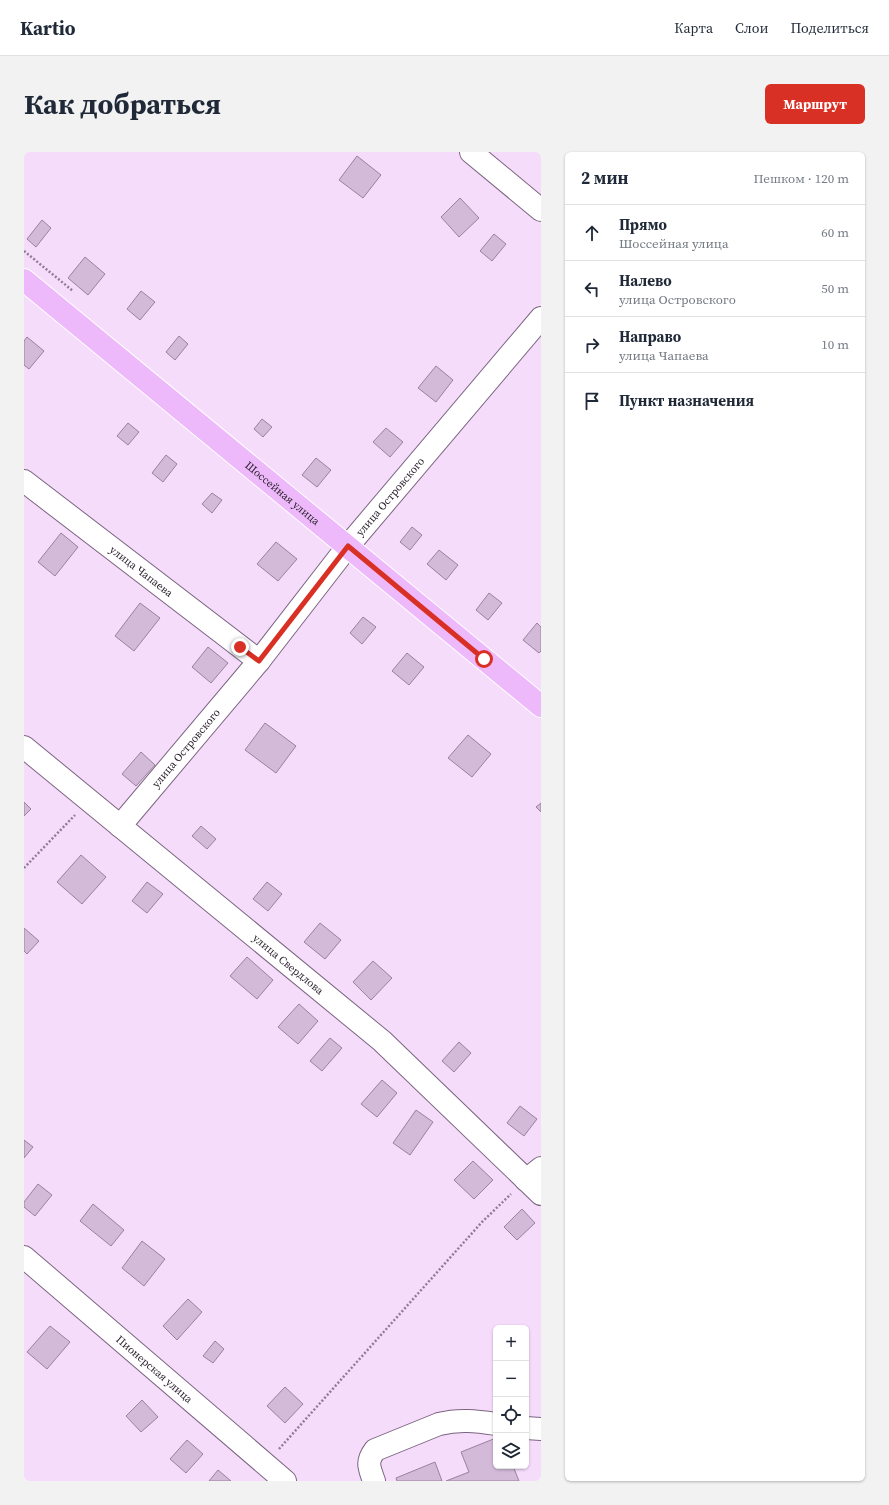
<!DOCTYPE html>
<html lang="ru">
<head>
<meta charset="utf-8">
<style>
	body { margin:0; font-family:"Source Serif 4",serif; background:#f2f2f3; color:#1f2937 }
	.controls { position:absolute; right:12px; bottom:12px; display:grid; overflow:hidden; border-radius:6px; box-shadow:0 1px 3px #0004 }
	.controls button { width:36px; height:36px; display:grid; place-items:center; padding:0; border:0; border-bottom:1px solid #e0e1e3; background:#fff; color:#1f2937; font:20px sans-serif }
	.stop { position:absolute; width:12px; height:12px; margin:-9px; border:3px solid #d93025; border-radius:50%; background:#fff }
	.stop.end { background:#d93025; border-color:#fff; box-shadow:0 1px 4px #0008 }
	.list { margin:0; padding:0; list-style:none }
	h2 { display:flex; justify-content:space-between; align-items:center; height:52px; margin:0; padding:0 16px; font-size:17px }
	h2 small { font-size:13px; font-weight:400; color:#747a83 }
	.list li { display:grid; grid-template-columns:26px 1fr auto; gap:12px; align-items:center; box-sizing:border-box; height:56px; padding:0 16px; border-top:1px solid #e0e1e3 }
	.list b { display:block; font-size:15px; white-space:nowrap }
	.list p { margin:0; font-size:13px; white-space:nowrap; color:#747a83 }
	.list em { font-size:13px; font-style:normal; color:#747a83 }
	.icon { flex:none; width:22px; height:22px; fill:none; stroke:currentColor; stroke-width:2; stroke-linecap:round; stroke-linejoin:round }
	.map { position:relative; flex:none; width:517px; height:1329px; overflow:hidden; border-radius:6px }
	header { display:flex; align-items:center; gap:24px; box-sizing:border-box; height:56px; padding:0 20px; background:#fff; border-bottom:1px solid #e0e1e3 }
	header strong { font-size:19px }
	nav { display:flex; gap:22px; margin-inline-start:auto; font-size:14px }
	.intro { display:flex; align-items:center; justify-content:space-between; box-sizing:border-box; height:96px; padding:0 24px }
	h1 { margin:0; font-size:28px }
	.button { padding:10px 18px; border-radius:6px; background:#d93025; color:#fff; font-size:14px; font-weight:700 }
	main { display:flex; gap:24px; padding:0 24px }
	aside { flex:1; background:#fff; border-radius:6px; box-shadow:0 1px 3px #0004 }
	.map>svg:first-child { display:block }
	.building { fill:#d3bad8; stroke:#99829e }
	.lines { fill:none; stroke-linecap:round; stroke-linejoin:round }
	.minor-casing { stroke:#7c6581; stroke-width:24 }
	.major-casing { stroke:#fff; stroke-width:24 }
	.path { stroke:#8e7d92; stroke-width:2.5; stroke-dasharray:2 2; stroke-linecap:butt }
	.minor { stroke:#fff; stroke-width:22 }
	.major { stroke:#eeb9fa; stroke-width:22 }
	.route { stroke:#d93025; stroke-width:5 }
	.labels { text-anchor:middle; stroke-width:4; stroke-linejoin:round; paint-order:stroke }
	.street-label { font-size:11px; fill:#261d28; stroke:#f9effc }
</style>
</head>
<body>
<header>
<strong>Kartio</strong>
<nav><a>Карта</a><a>Слои</a><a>Поделиться</a></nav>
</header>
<div class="intro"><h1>Как добраться</h1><a class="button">Маршрут</a></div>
<main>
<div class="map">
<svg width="517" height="1329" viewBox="0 0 517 1329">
	<rect width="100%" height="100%" fill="#f5dcfb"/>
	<g class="building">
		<polygon points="333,4 357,23 339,46 315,28"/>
		<polygon points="436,46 455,66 435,85 417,65"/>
		<polygon points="18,68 27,76 12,95 3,87"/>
		<polygon points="470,82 482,92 468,109 456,99"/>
		<polygon points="61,105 81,122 64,143 44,126"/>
		<polygon points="117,139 131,150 116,168 103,157"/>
		<polygon points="155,184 164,192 151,208 142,200"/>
		<polygon points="3,185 20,199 5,217 0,213 0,189"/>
		<polygon points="412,214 429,228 412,250 394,236"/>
		<polygon points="238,267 248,275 239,285 230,277"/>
		<polygon points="104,271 115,280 104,293 93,284"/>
		<polygon points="362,276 379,290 366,305 349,290"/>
		<polygon points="142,303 153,312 139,330 128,321"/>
		<polygon points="292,306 307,318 293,335 278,323"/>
		<polygon points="188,341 198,348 188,361 178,352"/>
		<polygon points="388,375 398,383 386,398 376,390"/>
		<polygon points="37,381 54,395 31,424 14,410"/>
		<polygon points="252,390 273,407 254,429 233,412"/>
		<polygon points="415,398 434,413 422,428 403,412"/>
		<polygon points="465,441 478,451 464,468 452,458"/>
		<polygon points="116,451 136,466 110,499 91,484"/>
		<polygon points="339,465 352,475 338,492 326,481"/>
		<polygon points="513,471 517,475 517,499 515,501 499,488"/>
		<polygon points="184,495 204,511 187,531 168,515"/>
		<polygon points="383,501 400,515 385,533 368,519"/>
		<polygon points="241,571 272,594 252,621 221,598"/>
		<polygon points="444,583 467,602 448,625 424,606"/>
		<polygon points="117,600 131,613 112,634 98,622"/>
		<polygon points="0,650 7,657 0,664"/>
		<polygon points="517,651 517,660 512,655"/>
		<polygon points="177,674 192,687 183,697 168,684"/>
		<polygon points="57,703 82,725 58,752 33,730"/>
		<polygon points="123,730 139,742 123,761 108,749"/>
		<polygon points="243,730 258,742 244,759 229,747"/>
		<polygon points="296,771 317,788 301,807 280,790"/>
		<polygon points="0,776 15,789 3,802 0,799"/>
		<polygon points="223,805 249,828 233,847 206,824"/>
		<polygon points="349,809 368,826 347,848 329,830"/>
		<polygon points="275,852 294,869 274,892 254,875"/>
		<polygon points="306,886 318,896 298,919 286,909"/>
		<polygon points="435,890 447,901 430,920 418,909"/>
		<polygon points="358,928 373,941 353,965 337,952"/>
		<polygon points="496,954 513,967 500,984 483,971"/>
		<polygon points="392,958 409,970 386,1003 369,991"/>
		<polygon points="0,988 9,995 0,1006"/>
		<polygon points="449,1009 469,1028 450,1047 430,1028"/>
		<polygon points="14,1032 28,1043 11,1064 0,1055 0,1050"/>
		<polygon points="69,1052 100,1078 87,1094 56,1069"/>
		<polygon points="498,1057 511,1071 493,1088 480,1075"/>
		<polygon points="118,1089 141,1107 120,1134 98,1116"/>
		<polygon points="164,1147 178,1160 153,1188 139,1174"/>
		<polygon points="26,1174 46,1190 23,1217 3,1200"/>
		<polygon points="191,1189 200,1197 189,1211 179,1204"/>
		<polygon points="261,1235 279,1252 261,1271 243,1254"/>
		<polygon points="118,1248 134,1265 117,1280 102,1264"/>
		<polygon points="472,1286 472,1314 489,1314 495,1329 422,1329 445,1320 437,1300"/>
		<polygon points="163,1288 179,1302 162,1321 146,1307"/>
		<polygon points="411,1310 418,1329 373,1329 372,1326"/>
		<polygon points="194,1318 207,1329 185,1329"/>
	</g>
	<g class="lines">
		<defs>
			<g id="minor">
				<polyline points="447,0 517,58"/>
				<path id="s1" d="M0,329L235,509"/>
				<path id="s2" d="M0,595L358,889L517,1042"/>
				<path id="s3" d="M96,674L235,509L324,394L517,166"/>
				<polyline points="502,1028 517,1016"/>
				<path id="s4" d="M0,1105L261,1329"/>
				<polyline points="502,1276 517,1277"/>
				<path d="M350,1329C345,1315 342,1310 351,1298L415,1272C435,1267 452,1269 472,1272"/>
			</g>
			<g id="major">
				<path id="s5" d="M0,128L517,554"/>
			</g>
		</defs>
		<use href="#minor" class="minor-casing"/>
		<use href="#major" class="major-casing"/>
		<g class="path">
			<polyline points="0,99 49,139"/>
			<polyline points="0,716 51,663"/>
			<polyline points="255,1297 458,1070 487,1042"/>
		</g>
		<use href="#minor" class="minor"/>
		<use href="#major" class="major"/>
	</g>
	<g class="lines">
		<polyline class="route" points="216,495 235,509 324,394 460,507"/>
	</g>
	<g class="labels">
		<g class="street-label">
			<text dy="4" stroke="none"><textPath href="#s5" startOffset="335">Шоссейная улица</textPath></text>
			<text dy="4" stroke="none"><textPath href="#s3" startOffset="426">улица Островского</textPath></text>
			<text dy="4" stroke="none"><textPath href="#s1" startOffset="148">улица Чапаева</textPath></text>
			<text dy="4" stroke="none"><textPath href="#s3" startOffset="102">улица Островского</textPath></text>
			<text dy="4" stroke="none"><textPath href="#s2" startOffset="342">улица Свердлова</textPath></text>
			<text dy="4" stroke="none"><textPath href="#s4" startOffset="172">Пионерская улица</textPath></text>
		</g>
	</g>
</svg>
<div class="controls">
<button>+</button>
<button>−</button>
<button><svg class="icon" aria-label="locate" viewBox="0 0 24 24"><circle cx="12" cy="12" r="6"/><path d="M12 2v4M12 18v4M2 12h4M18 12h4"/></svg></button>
<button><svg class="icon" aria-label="layers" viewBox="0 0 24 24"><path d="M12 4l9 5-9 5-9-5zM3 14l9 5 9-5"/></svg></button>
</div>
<div class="stop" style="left:460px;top:507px"></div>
<div class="stop end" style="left:216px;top:495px"></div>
</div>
<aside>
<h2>2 мин<small>Пешком · 120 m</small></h2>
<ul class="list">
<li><svg class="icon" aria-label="ahead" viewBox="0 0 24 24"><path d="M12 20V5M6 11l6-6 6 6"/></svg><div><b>Прямо</b><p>Шоссейная улица</p></div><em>60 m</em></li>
<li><svg class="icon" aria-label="left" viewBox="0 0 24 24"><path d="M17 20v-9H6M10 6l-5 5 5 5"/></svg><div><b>Налево</b><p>улица Островского</p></div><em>50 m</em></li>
<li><svg class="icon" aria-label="right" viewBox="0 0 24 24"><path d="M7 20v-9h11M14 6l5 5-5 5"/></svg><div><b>Направо</b><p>улица Чапаева</p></div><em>10 m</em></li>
<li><svg class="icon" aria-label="arrive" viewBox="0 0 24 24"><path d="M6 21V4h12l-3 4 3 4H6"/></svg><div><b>Пункт назначения</b></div></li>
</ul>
</aside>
</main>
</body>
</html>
